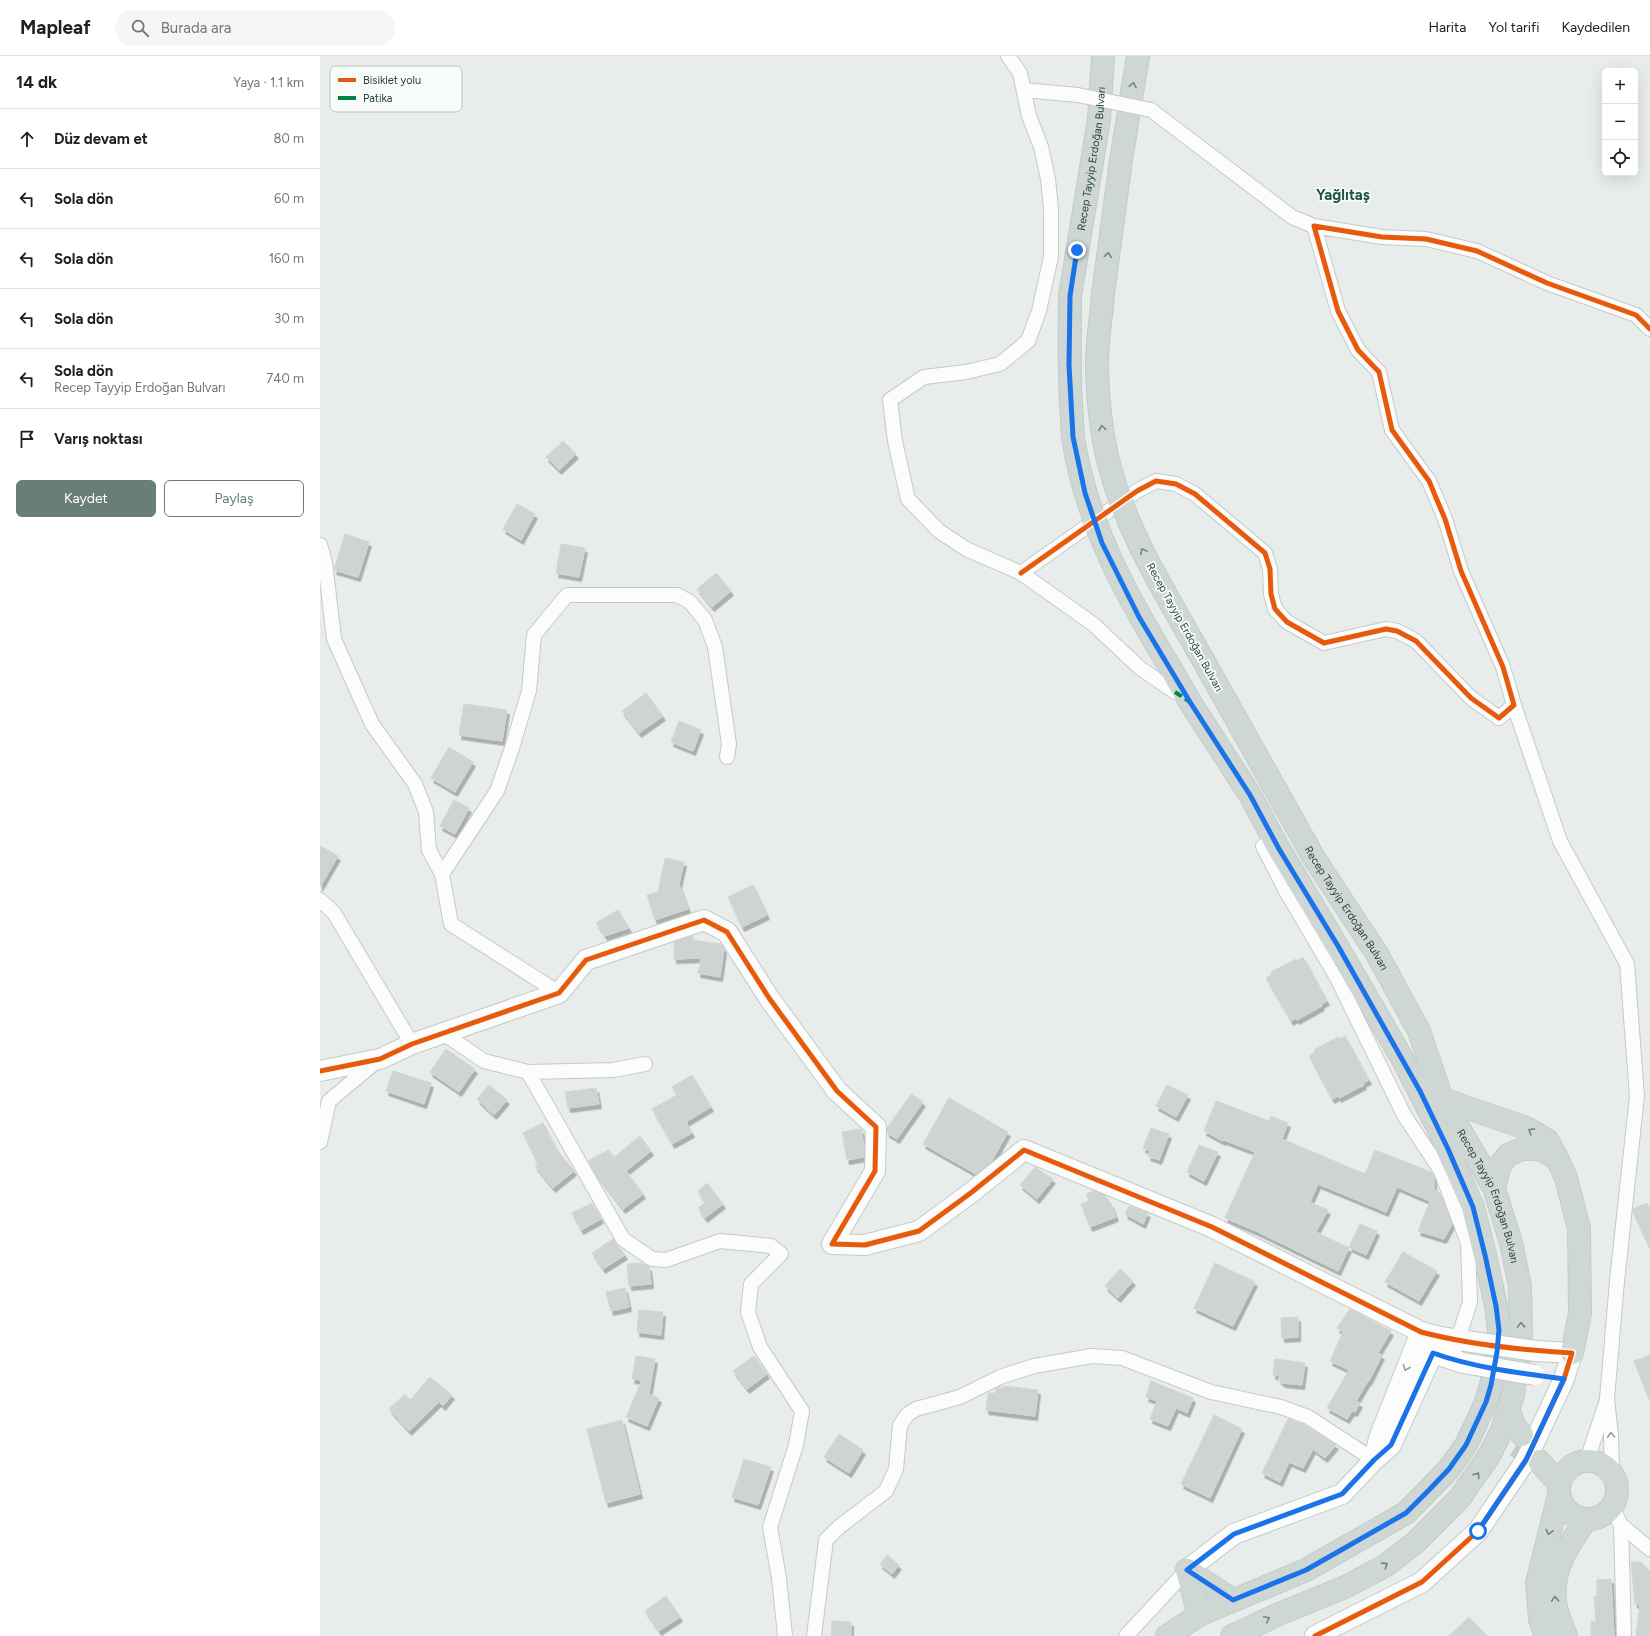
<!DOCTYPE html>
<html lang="tr">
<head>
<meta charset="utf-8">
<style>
	body { margin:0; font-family:Figtree,sans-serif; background:#f6f6f6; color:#202124 }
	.controls { position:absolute; right:12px; top:12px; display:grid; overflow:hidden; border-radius:6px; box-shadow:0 4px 16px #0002 }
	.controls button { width:36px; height:36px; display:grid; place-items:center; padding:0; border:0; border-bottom:1px solid #e0e0e0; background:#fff; color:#202124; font:20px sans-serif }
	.stop { position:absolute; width:12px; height:12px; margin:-9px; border:3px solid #1a73e8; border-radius:50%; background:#fff }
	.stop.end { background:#1a73e8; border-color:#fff; box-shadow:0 1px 4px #0008 }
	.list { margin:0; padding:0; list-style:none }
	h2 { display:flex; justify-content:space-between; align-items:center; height:52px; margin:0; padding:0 16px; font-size:17px }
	h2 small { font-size:13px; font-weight:400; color:#757577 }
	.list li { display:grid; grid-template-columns:26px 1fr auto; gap:12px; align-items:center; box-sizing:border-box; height:60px; padding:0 16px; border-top:1px solid #e0e0e0 }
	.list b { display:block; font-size:15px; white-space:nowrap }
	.list p { margin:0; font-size:13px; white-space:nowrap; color:#757577 }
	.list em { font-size:13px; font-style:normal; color:#757577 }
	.actions { display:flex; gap:8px; padding:12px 16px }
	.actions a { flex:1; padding:9px 0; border:1px solid #697e78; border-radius:6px; text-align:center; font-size:14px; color:#697e78 }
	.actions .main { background:#697e78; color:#fff }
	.icon { flex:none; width:22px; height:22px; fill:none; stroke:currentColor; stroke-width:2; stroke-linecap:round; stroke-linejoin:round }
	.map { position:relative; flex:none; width:1330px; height:1580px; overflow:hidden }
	header { display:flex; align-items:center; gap:24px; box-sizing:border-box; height:56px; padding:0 20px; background:#fff; border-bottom:1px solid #e0e0e0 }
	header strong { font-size:19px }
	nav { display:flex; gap:22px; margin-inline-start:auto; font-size:14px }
	.search { width:280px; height:36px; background:#f6f6f6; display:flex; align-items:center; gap:10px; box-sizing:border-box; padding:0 14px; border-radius:22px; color:#757577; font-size:15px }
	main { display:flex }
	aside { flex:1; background:#fff }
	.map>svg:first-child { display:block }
	.building { fill:#cfd4d2; stroke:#d1d6d4; filter:url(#shadow) }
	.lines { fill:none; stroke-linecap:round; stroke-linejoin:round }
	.primary-tunnel { stroke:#c1cbc8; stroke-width:22; stroke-dasharray:22 11; stroke-linecap:butt }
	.street-casing { stroke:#c5cac8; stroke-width:16 }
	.secondary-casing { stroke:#c3cbc8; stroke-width:22 }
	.primary-casing { stroke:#c3ccc9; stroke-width:24 }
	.street { stroke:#fcfcfc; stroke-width:14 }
	.secondary { stroke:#fcfcfc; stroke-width:20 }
	.primary { stroke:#cfd7d5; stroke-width:22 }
	.street-bridge-casing { stroke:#c5cac8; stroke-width:16; stroke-linecap:butt }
	.secondary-bridge-casing { stroke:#c3cbc8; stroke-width:22; stroke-linecap:butt }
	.primary-bridge-casing { stroke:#c3ccc9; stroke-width:24; stroke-linecap:butt }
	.street-bridge { stroke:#fcfcfc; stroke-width:14 }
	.secondary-bridge { stroke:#fcfcfc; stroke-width:20 }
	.primary-bridge { stroke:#cfd7d5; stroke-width:22 }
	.quiet { stroke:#00873e; stroke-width:4; stroke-dasharray:8 4; stroke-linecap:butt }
	.cycleway-casing { stroke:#f7fbf9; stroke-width:8 }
	.cycleway { stroke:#e8590c; stroke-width:5 }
	.oneway { stroke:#718580 }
	.oneway2 { stroke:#909f9b }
	.route { stroke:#1a73e8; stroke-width:5 }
	.labels { text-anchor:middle; stroke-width:3.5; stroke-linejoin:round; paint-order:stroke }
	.street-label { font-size:11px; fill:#24423a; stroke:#f7fbf9 }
	.district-label { font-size:15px; font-weight:bold; fill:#1f5548; stroke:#f7fbf9 }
	.key { fill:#f7fbf9; stroke:#b8c4c0; stroke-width:1 }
	.key-label { font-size:11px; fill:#24423a }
</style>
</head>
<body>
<header>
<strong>Mapleaf</strong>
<div class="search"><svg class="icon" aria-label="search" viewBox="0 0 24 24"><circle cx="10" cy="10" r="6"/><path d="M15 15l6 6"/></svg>Burada ara</div>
<nav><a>Harita</a><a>Yol tarifi</a><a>Kaydedilen</a></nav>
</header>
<main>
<aside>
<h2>14 dk<small>Yaya · 1.1 km</small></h2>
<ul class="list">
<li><svg class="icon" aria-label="ahead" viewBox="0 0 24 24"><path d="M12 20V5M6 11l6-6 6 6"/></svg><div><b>Düz devam et</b></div><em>80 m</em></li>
<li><svg class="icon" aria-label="left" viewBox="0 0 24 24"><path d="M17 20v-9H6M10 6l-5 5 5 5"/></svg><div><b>Sola dön</b></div><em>60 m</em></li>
<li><svg class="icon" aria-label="left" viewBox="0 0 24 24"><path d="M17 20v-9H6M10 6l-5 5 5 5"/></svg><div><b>Sola dön</b></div><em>160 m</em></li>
<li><svg class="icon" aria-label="left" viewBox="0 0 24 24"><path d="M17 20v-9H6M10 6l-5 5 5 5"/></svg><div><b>Sola dön</b></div><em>30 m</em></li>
<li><svg class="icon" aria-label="left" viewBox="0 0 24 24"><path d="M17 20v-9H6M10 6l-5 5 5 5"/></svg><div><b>Sola dön</b><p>Recep Tayyip Erdoğan Bulvarı</p></div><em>740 m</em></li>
<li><svg class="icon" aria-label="arrive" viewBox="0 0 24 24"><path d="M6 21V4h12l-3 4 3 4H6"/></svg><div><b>Varış noktası</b></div></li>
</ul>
<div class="actions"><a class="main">Kaydet</a><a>Paylaş</a></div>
</aside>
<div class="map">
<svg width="1330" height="1580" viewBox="0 0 1330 1580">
	<defs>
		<filter id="shadow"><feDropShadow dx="2.5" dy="4.5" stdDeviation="0" flood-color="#0004"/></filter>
	</defs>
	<rect width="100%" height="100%" fill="#e8edeb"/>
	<g class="building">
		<polygon points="243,385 256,398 239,414 226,401"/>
		<polygon points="197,448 215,458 201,484 183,473"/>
		<polygon points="25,478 49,486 38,521 14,514"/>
		<polygon points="241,488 265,492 259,521 236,517"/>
		<polygon points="396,517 411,535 392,551 377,533"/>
		<polygon points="326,637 343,660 319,677 302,655"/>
		<polygon points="144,648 187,654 182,685 139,679"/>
		<polygon points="359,665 381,674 373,695 351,686"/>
		<polygon points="129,691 153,706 135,736 111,722"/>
		<polygon points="134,744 149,752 135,778 120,770"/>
		<polygon points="0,790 18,800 0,831"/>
		<polygon points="345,802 364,806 359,828 368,853 335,864 327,839 338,836"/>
		<polygon points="433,829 447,859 422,871 408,841"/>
		<polygon points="298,854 309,872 285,880 276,867"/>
		<polygon points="373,880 373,884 401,888 404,893 400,921 378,917 381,902 354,903 354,886"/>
		<polygon points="983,901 1007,945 1001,948 1002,950 977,964 976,962 971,965 946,922 952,918 951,916 976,903 977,905"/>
		<polygon points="1025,980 1049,1024 1043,1027 1044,1029 1019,1042 1018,1040 1012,1043 989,1000 995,996 994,994 1018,981 1019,983"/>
		<polygon points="126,993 155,1013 139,1036 110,1016"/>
		<polygon points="73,1015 111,1027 104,1048 66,1035"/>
		<polygon points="372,1019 391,1051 366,1066 372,1077 352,1088 332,1053 357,1039 352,1031"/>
		<polygon points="169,1029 187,1044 174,1059 157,1043"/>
		<polygon points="847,1029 868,1039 856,1061 836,1050"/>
		<polygon points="276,1032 279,1048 248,1052 245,1036"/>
		<polygon points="591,1038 603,1046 577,1083 567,1077 567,1072"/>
		<polygon points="629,1042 688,1076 671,1106 656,1118 603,1088"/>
		<polygon points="896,1045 949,1065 951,1060 968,1067 962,1083 1045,1118 1055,1094 1111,1116 1114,1120 1114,1134 1120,1137 1132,1168 1124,1183 1098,1175 1110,1145 1077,1131 1066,1156 998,1128 990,1146 1008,1154 996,1176 1029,1192 1018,1215 938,1176 905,1162 935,1096 904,1084 903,1085 884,1075"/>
		<polygon points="223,1067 236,1093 254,1115 233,1132 215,1110 218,1108 203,1077"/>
		<polygon points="831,1072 849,1078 839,1104 828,1100 830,1095 823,1092"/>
		<polygon points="541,1073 544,1091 544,1101 527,1104 522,1076"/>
		<polygon points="320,1080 331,1095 306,1115 323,1138 303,1153 274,1115 268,1105 289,1094 293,1102"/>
		<polygon points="879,1089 898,1096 884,1125 867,1116"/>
		<polygon points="715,1111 733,1123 717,1143 700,1129"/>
		<polygon points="387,1127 403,1148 385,1162 378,1152 385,1147 378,1135"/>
		<polygon points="774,1135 785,1139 788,1148 791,1147 796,1161 770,1171 761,1148 769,1145 766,1138"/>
		<polygon points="272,1147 281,1163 261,1174 252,1157"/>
		<polygon points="1327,1147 1330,1153 1330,1193 1313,1156 1313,1153"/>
		<polygon points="809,1150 828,1157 823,1168 805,1158"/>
		<polygon points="1040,1168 1057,1175 1046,1199 1029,1191"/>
		<polygon points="293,1183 305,1199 283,1213 272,1197"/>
		<polygon points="1083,1196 1117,1215 1099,1245 1065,1226"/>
		<polygon points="322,1207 329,1211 331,1228 309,1230 307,1208"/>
		<polygon points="895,1207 935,1226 913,1270 874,1252"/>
		<polygon points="800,1213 813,1225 798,1242 785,1230"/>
		<polygon points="305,1232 309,1251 291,1255 286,1236"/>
		<polygon points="1030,1253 1071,1275 1058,1297 1062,1299 1049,1325 1048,1325 1036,1345 1040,1347 1035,1356 1032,1355 1027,1363 1007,1352 1029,1314 1010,1305 1023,1276 1017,1272"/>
		<polygon points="319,1254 343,1256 341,1279 317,1276"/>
		<polygon points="978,1261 978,1281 962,1282 961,1262"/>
		<polygon points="1330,1299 1330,1343 1329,1343 1314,1305"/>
		<polygon points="316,1300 335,1303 329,1338 339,1342 327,1370 306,1361 322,1324 312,1323"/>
		<polygon points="434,1300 447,1318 427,1333 413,1315"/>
		<polygon points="955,1303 985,1307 982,1329 963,1327 959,1324 959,1319 953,1319"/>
		<polygon points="110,1321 132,1339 123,1350 119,1346 89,1375 69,1353 85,1338 90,1344"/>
		<polygon points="831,1325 873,1342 867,1357 856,1352 848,1370 830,1363 837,1345 826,1341"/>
		<polygon points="684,1330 718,1334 715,1360 666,1354 668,1337 676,1337 676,1332 684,1332"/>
		<polygon points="894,1359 922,1373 890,1442 861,1428"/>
		<polygon points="968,1363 984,1369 1016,1389 1005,1402 993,1393 983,1412 969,1406 960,1426 942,1417"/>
		<polygon points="302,1364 320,1438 286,1447 267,1373"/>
		<polygon points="519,1378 543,1394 529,1417 504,1401"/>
		<polygon points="424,1403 451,1411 438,1449 412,1441"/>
		<polygon points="567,1499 579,1509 572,1518 560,1508"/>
		<polygon points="1311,1506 1321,1506 1330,1515 1330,1580 1316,1580 1320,1548 1315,1548"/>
		<polygon points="1291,1523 1294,1580 1271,1580 1271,1565 1276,1565 1274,1540 1277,1540 1277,1524"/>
		<polygon points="346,1540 360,1561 339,1575 325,1555"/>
		<polygon points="1149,1561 1167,1580 1129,1580"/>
		<polygon points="512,1565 531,1566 531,1580 511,1580"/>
	</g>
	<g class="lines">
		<polyline class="primary-tunnel" points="1196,1390 1219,1405"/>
		<defs>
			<g id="street">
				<polyline points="688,0 700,17 709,60 721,91 728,123 731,153 731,201 719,255 708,285 680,308 646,316 604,321 570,344 575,385 588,443 619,475 646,493 701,517 773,568 820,612 855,636"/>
				<polyline points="704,34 758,39"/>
				<polyline points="831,54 972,161 994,170"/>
				<polyline points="0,489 5,506 14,583 52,668 95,728 106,756 109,794 122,818 131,868 239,937"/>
				<polyline points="701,517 817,435 836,425 856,428 875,438 945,497 950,513 951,538 955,553 967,566 1004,587 1066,573 1077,575 1096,585 1151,642 1179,662 1194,649 1183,611 1141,515 1125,463 1109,425 1072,374 1059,316 1038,294 1018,255 994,170 1062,181 1106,183 1157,195 1227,227 1316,259 1330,273"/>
				<polyline points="1194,649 1240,785 1307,908 1317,1040 1297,1225 1287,1343 1291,1379 1292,1416"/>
				<polyline points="943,790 966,835 1017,922 1084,1059 1121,1115 1148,1187 1150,1246 1135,1292"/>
				<polyline points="122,818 177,735 192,692 209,635 214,579 247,539 357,539 370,546 385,564 395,591 409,688 407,701"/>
				<polyline points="0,844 14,857 92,988"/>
				<polyline points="123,977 164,1005 208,1016 293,1014 325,1008"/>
				<polyline points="208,1016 303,1183 332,1203 346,1204 400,1185 451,1190 461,1198 431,1228 428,1256 440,1291 482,1355 476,1389 450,1471 459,1522 465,1580"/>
				<polyline points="0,1086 9,1045 58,1004"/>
				<polyline points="1267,1404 1286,1347"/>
				<polyline points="1292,1451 1301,1469 1304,1580"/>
				<polyline points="1301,1469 1330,1493"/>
				<polyline points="494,1580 506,1484 519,1471 566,1435 576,1413 580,1369 587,1359 596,1353 640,1341 680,1321 714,1310 772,1300 802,1302 891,1336 961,1351 988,1361 1054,1404"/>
				<polyline points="806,1580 867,1514"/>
			</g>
			<g id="secondary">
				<polyline points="0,1015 60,1003 92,988 239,937 266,904 384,864 407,876 449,942 517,1035 556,1071 555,1115 512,1188 545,1189 599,1175 652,1136 704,1094 892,1171 1101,1276 1120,1281 1153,1286"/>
				<polyline points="1107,1286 1113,1297 1143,1307"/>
				<polyline points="1054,1404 1059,1382 1101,1276"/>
				<polyline points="867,1514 914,1478 1022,1438 1054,1404 1071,1389 1120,1281"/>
				<polyline points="995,1580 1102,1526 1158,1475 1206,1404 1244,1323 1252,1297 1216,1295"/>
			</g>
			<g id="primary">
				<polyline points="783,238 801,104 818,0"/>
				<path id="s1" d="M750,240L779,63L783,0"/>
				<path id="s2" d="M882,602L994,802L1057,898L1099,975L1122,1043L1174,1132L1191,1187L1200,1230L1201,1279L1193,1339L1182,1374L1169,1400L1139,1443L1096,1486L1065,1510L1025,1531L959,1558L912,1580"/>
				<polyline points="1122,1043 1206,1072 1227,1084 1237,1102 1246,1122 1259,1172 1260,1257 1252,1297"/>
				<polyline points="1174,1132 1180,1109 1188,1099 1202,1093 1219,1093 1237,1102"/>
				<polyline points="1188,1354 1196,1372 1202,1379"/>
				<circle cx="1268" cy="1434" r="29"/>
				<polyline points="1219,1405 1239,1428"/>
				<polyline points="867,1514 913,1544"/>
				<polyline points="867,1514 879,1559"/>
				<polyline points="847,1580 879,1559 986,1514 1086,1457 1129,1413 1146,1389 1166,1346 1171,1329 1177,1296 1179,1274 1176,1250 1165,1199 1153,1151 1118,1072 1082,1002 1017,890 959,793 930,739 870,646 851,613"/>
				<polyline points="1226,1580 1220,1563 1217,1527 1239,1439"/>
				<path d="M1246,1580C1242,1570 1238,1560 1236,1551C1229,1516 1248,1489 1267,1463"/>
			</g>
		</defs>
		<use href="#street" class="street-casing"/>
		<use href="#secondary" class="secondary-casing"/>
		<use href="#primary" class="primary-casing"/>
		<use href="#street" class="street"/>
		<use href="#secondary" class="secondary"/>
		<use href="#primary" class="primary"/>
		<defs>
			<polyline id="street-bridge" points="758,39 831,54"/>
			<g id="secondary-bridge">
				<polyline points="1153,1286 1216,1295"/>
				<polyline points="1143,1307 1215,1319"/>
			</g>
			<g id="primary-bridge">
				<path d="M783,238C781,263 776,290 777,316C778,344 781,373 787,400C804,473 846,538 882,602"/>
				<path d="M750,240C750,276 749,312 751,349C752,360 752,371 753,382C767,469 806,539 851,613"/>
			</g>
		</defs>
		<use href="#street-bridge" class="street-bridge-casing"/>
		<use href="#secondary-bridge" class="secondary-bridge-casing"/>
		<use href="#primary-bridge" class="primary-bridge-casing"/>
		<use href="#street-bridge" class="street-bridge"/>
		<use href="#secondary-bridge" class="secondary-bridge"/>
		<use href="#primary-bridge" class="primary-bridge"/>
		<polyline class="quiet" points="855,636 870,646"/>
		<defs>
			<g id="cycleway">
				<polyline points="701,517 817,435 836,425 856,428 875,438 945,497 950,513 951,538 955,553 967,566 1004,587 1066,573 1077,575 1096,585 1151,642 1179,662 1194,649 1183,611 1141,515 1125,463 1109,425 1072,374 1059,316 1038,294 1018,255 994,170 1062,181 1106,183 1157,195 1227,227 1316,259 1330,273"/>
				<path d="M0,1015L60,1003L92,988L239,937L266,904L384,864L407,876L449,942L517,1035L556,1071L555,1115L512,1188L545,1189L599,1175L652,1136L704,1094L892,1171L1101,1276C1150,1289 1201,1294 1252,1297L1244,1323L1206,1404L1158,1475L1102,1526L995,1580"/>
			</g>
		</defs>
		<use href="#cycleway" class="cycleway-casing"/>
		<use href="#cycleway" class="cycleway"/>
	</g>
	<defs><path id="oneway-chevron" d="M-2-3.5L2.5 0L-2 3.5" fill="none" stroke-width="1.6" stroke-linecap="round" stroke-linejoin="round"/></defs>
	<g class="oneway">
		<use href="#oneway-chevron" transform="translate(813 29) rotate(-81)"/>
		<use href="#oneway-chevron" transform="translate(788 199) rotate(-82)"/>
		<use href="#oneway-chevron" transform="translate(782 372) rotate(-99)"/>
		<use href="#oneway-chevron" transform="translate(823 495) rotate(-118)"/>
		<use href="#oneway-chevron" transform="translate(1211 1075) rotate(-151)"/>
		<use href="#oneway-chevron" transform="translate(1201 1269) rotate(-92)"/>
		<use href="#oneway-chevron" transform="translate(1157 1419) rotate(-56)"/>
		<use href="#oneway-chevron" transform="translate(1229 1476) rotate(103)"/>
		<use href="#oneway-chevron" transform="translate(1065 1509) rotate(-33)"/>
		<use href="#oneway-chevron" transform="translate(1235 1543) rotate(-93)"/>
		<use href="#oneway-chevron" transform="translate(947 1563) rotate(-26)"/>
	</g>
	<g class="oneway2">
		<use href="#oneway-chevron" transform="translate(1086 1312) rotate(112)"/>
		<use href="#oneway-chevron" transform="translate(1291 1379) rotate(-93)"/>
	</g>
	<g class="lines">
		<path class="route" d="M757,194L750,240L749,309L753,381L765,437L782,487L819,561L870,646L930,739L959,793L1018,890L1100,1035L1128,1093L1153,1151L1165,1199L1176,1250L1179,1274L1177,1296L1171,1329L1166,1346L1146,1389L1129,1413L1109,1434L1086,1457L986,1514L913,1544L867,1514L914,1478L1022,1438L1054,1404L1071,1389L1113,1297C1155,1312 1200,1317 1244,1323L1206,1404L1158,1475"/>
	</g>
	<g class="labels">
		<g class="street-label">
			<text dy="4" stroke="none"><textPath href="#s1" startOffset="139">Recep Tayyip Erdoğan Bulvarı</textPath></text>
			<text transform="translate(865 571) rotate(61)" y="4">Recep Tayyip Erdoğan Bulvarı</text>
			<text dy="4" stroke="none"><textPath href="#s2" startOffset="289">Recep Tayyip Erdoğan Bulvarı</textPath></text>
			<text dy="4" stroke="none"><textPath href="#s2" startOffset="612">Recep Tayyip Erdoğan Bulvarı</textPath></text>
		</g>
		<g class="district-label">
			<text x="1023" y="144">Yağlıtaş</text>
		</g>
	</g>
	<rect x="10" y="10" width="132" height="46" rx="6" class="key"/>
	<rect x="18" y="22" width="18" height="4" fill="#e8590c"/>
	<rect x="18" y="40" width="18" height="4" fill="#00873e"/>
	<g class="key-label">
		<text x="43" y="28">Bisiklet yolu</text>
		<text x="43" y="46">Patika</text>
	</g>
</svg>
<div class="controls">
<button>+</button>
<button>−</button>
<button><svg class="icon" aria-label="locate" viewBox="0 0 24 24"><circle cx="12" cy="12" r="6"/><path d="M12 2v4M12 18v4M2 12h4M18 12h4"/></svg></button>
</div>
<div class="stop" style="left:1158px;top:1475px"></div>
<div class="stop end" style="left:757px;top:194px"></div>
</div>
</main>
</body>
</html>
